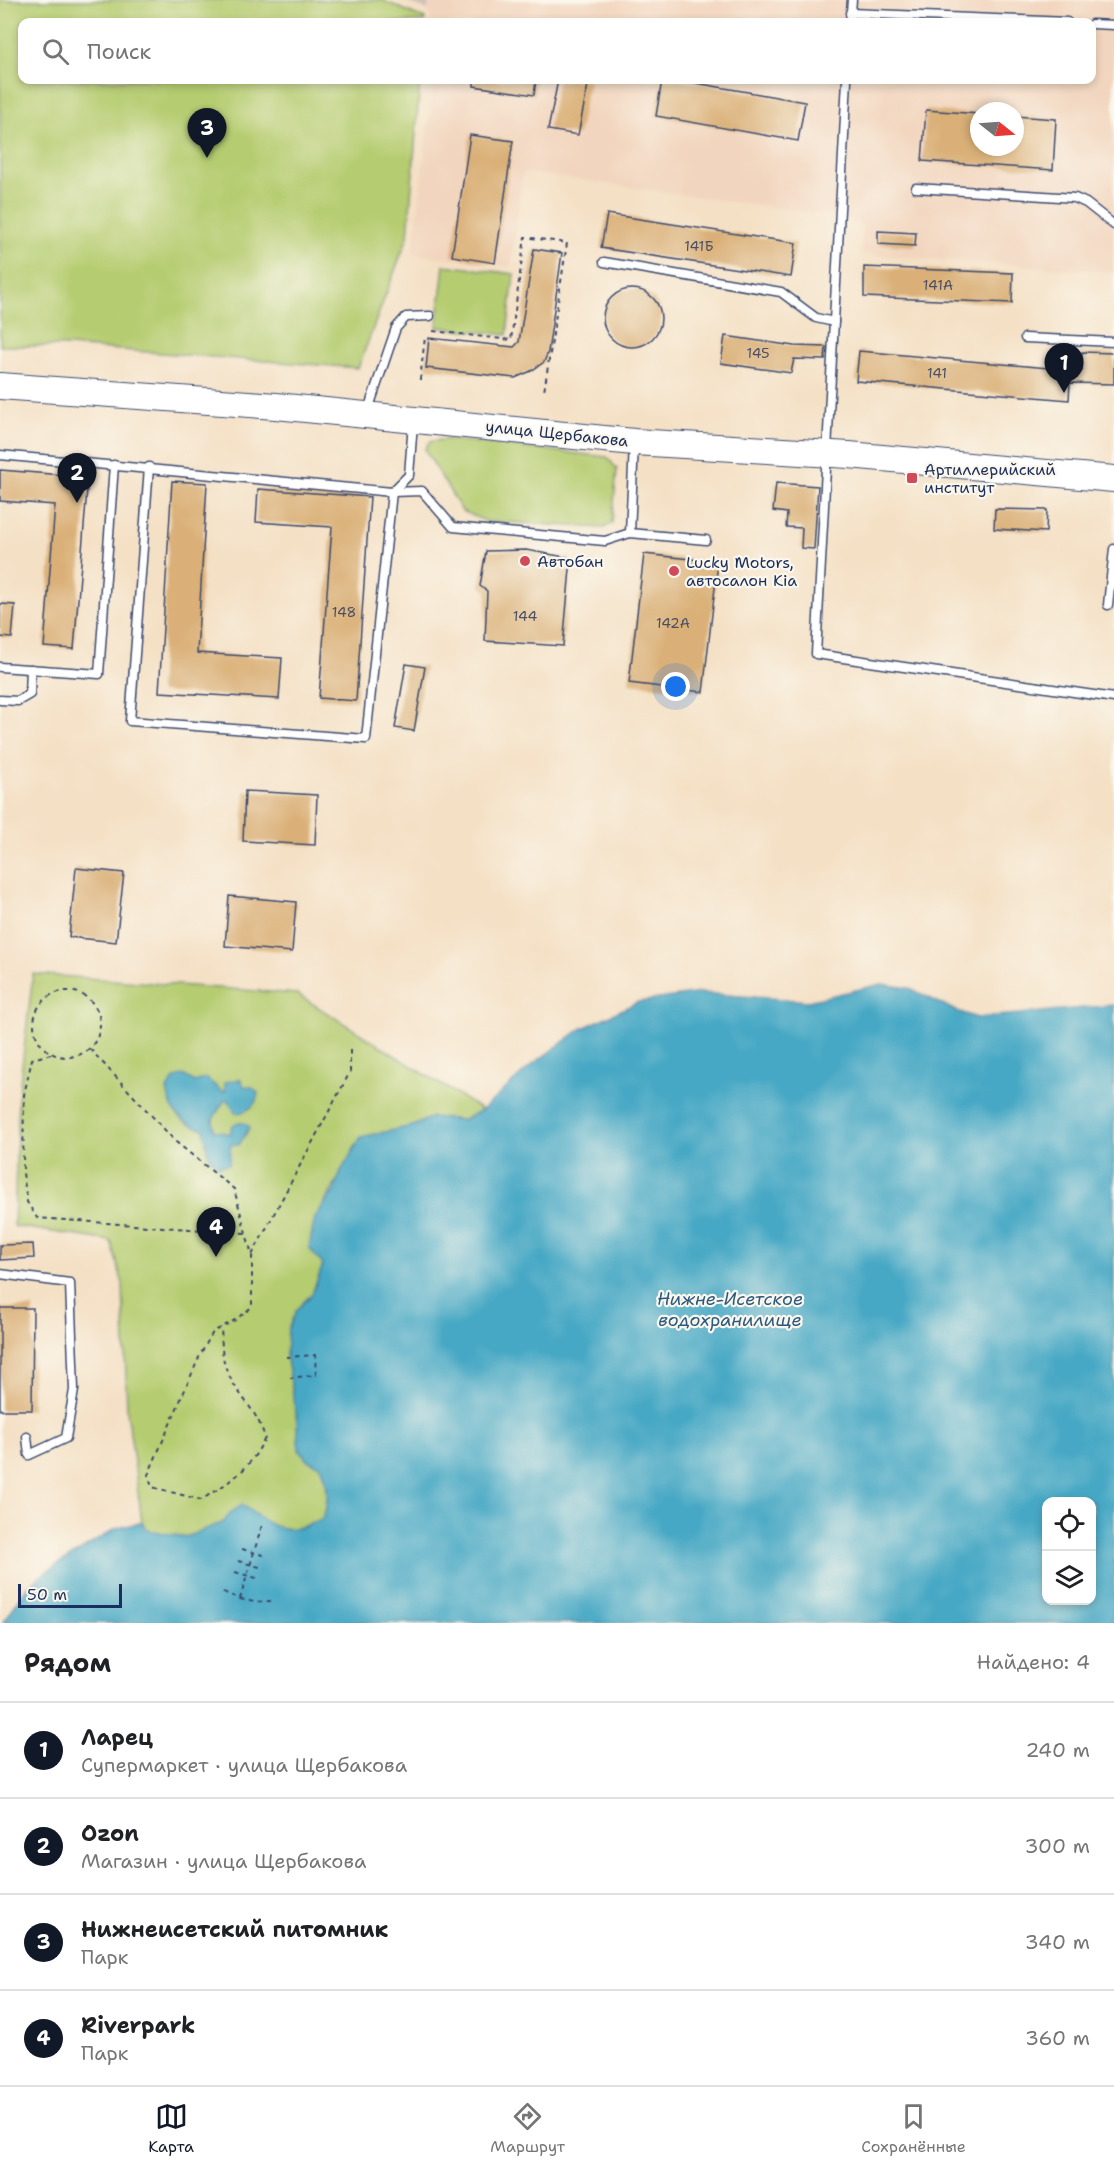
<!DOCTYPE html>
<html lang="ru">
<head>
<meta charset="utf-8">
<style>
	body { margin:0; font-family:"Shantell Sans",sans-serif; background:#f6f6f6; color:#202124 }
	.controls { position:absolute; right:18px; bottom:18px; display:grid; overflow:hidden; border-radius:12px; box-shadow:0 3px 9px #0003 }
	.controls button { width:54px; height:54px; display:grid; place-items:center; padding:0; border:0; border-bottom:2px solid #e0e0e0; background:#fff; color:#202124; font:30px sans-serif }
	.compass { position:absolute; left:970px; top:102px; width:54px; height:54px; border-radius:50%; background:#fff; box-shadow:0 3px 9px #0003; rotate:107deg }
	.scale { position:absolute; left:18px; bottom:15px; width:104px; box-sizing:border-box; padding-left:6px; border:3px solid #1b2f5e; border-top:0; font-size:16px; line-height:21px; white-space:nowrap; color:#1b2f5e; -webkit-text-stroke:4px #fbf7ec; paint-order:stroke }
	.you { position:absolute; left:676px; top:687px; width:21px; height:21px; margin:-15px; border:4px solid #fff; border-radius:50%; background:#1a73e8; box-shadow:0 0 0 9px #1a73e833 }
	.badge { display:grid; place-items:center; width:39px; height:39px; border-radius:50%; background:#111827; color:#fff; font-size:20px; font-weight:700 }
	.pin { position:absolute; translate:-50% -50px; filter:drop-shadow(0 2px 3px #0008) }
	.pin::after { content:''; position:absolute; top:32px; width:21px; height:18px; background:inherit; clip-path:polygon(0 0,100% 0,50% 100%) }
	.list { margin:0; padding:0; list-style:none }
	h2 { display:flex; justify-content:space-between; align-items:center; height:78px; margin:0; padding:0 24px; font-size:26px }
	h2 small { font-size:20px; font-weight:400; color:#757577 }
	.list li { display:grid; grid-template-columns:39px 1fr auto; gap:18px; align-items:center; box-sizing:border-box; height:96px; padding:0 24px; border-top:2px solid #e0e0e0 }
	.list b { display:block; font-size:22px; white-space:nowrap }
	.list p { margin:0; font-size:20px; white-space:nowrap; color:#757577 }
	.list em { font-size:20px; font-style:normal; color:#757577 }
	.icon { flex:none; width:33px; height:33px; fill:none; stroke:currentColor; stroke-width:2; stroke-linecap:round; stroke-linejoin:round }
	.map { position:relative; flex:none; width:1114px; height:1623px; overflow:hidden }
	.search { position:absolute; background:#fff; box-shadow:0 3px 9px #0003; left:18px; right:18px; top:18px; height:66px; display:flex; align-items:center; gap:15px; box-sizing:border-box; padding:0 21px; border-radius:12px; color:#757577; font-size:22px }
	.sheet { height:462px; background:#fff }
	nav { display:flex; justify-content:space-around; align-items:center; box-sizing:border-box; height:84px; border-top:2px solid #e0e0e0; background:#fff; font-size:16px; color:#757577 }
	nav a { display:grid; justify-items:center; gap:3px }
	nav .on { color:#111827 }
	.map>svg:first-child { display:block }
	.built { fill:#f2d5be; fill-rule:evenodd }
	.industrial { fill:#cfc1ba }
	.green { fill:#b5cc70; stroke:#687e67; stroke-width:1.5 }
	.water { fill:#46a8c5; stroke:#306c92; stroke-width:1.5; fill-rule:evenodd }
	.building { fill:#dab078 }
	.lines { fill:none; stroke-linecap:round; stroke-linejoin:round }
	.lane-casing { stroke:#3c4a6d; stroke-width:11 }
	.primary-casing { stroke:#3c4a6d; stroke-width:28 }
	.path { stroke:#3c4a6d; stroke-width:2; stroke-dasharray:4.5 4.5; stroke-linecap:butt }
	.lane { stroke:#fff; stroke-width:8 }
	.primary { stroke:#fff; stroke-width:26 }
	.poi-dot { fill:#d1495b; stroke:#fbf7ec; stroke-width:2 }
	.labels { text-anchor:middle; stroke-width:4.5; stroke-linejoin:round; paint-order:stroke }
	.number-label { font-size:14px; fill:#4b4f64 }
	.street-label { font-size:16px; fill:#1b2f5e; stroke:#fbf7ec }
	.poi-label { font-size:16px; fill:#1b2f5e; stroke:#fbf7ec; text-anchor:start }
	.water-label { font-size:18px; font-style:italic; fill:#2a5982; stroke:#fbf7ec }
</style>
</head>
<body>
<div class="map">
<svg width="1114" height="1623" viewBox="0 0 1114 1623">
	<rect width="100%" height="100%" fill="#fbf7ec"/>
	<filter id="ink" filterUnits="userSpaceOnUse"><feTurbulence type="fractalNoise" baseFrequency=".0167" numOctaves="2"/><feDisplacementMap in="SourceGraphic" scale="12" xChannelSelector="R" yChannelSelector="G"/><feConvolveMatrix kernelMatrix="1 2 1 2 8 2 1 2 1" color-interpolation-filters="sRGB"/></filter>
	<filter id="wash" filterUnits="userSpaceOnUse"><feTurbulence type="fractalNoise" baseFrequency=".008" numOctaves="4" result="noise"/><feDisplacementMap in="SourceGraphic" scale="24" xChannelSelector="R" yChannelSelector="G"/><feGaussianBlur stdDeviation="1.35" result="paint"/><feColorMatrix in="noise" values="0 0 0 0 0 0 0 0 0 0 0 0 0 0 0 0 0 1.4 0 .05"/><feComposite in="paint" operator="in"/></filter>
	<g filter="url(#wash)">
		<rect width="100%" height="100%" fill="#f4e0c5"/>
		<path class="built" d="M429,0H1114V272L861,254L863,224L839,217L523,172L511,267L413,254L433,80H1092V22H432L428,10ZM979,111H1015V147H979Z"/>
		<polygon class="industrial" points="401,0 429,0 428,10"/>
		<g class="green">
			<polygon points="0,0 382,0 425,19 424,22 22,22 22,80 420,80 408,236 358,368 69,346 0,346"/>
			<polygon points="444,265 514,274 507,335 437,327"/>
			<polygon points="447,439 607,457 617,469 612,523 604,528 485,521 462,511 425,450 429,442"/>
			<path d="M33,974L297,994L482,1110L463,1120L432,1117L413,1126L362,1137C345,1164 333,1192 315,1217L323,1265L312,1294L297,1309L286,1354L296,1411L299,1450L309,1461L321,1466C328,1481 329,1502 323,1518C300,1531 276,1534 255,1514L230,1513L225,1522L186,1537L148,1530L142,1522L127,1410L123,1284L111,1241L14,1226L18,1100Z"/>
		</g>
		<g class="water">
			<path d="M882,984L909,988L954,1010L977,1018L1114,1005V1623H3L27,1587L47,1571L115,1529L142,1522L148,1530L186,1537L224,1522L230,1513L242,1505C273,1527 286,1539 323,1518C330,1502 328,1481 321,1466L309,1461L299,1450L296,1411L286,1354L288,1329L297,1309L312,1294L323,1265L309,1248L315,1217L334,1191L341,1171L361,1137L413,1126L432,1117L463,1120L482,1110L533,1064L581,1029L638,1002L700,993L808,1001ZM1046,1502H1092V1600H1046Z"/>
			<path d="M183,1075L195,1082L206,1078L223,1092L225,1091V1082L240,1079L244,1086L252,1087L258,1093C257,1105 248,1113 235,1113L228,1100L224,1101L213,1119L214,1130L231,1134V1128C236,1120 244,1122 250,1127L239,1145L231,1144L229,1164L219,1166C203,1155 208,1145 204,1129C182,1124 171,1113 167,1090L174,1079Z"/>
		</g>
		<g id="blocks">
			<g class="building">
				<polygon points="474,80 536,80 534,95 474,86"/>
				<polygon points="558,80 589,80 578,135 548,130"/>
				<polygon points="662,80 678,80 805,102 798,141 656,116"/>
				<polygon points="926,110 979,114 979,147 1015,147 1015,116 1056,119 1053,170 922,161"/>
				<polygon points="470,135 513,141 495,263 452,256"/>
				<polygon points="607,214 796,243 791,277 601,248"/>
				<polygon points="878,231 916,233 915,246 878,244"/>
				<polygon points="534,249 562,253 548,352 544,362 531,371 515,378 426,368 429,338 514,347 519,342"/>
				<polygon points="864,267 1013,273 1012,303 864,297"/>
				<circle cx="632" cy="318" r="29"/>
				<polygon points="725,336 794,346 826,347 825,360 794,359 791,373 721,363"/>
				<polygon points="859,351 1082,371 1082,352 1114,353 1114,384 1070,383 1069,400 856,381"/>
				<polygon points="0,470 88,477 74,649 44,647 55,505 0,501"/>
				<polygon points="172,481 207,483 197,653 282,658 279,699 159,692"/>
				<polygon points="776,483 818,486 814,549 801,548 802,528 786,527 787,513 773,511"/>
				<polygon points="258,489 370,497 356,701 319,698 332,527 256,522"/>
				<polygon points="995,509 1047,510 1046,532 994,529"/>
				<polygon points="526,550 571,558 563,646 485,641 487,591 480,586 486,551"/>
				<polygon points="644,554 718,562 703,692 629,683"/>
				<polygon points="0,604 15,605 12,638 0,637"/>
				<polygon points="406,664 425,667 414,731 395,728"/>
				<polygon points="245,791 317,795 315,845 243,841"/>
				<polygon points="76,868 124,873 116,942 69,937"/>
				<polygon points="229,896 296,902 292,952 225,946"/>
				<polygon points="33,1244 34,1258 0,1260 0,1245"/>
				<polygon points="0,1308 33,1308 32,1410 0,1410"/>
			</g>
		</g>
	</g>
	<g filter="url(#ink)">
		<use href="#blocks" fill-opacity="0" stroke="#3c4a6d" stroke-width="1.5"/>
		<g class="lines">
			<defs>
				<g id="lane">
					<polyline points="850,13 1067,22"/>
					<polyline points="850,22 852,0"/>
					<polyline points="1092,24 1114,25"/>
					<polyline points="847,80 816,654 1114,698"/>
					<polyline points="916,188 1075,198 1086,203 1114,225"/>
					<polyline points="604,262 781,292 816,318 834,322"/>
					<polyline points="1025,338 1114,342"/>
					<polyline points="367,413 396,328 406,317 430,316"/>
					<polyline points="0,455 392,492 422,491 453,527 605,541 630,533 706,540"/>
					<polyline points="149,467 130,721 366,739 392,492 409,475 413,423"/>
					<polyline points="630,533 634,444"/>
					<polyline points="1108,605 1114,549"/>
					<polyline points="0,667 99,674 114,465"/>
					<polyline points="0,700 18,701 30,694 31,669"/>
					<polyline points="0,1274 70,1283 74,1390 66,1438 29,1455 27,1437"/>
				</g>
				<polyline id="primary" points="0,386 276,406 634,442 849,455 1114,479"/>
			</defs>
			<use href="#lane" class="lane-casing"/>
			<use href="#primary" class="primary-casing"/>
			<g class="path">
				<polyline points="433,331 511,340 525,237 567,243 544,392"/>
				<polyline points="420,380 425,337"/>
				<circle cx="67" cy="1024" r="33"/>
				<path d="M90,1049L176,1142L234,1189L252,1255V1307L235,1320L213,1332L200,1355L148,1475L152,1487L201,1500C232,1480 248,1472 265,1438C257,1409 239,1398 228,1373C221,1359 222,1342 221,1327"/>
				<polyline points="51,1054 32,1059 24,1095 23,1173 27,1202 37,1218 245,1233"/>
				<polyline points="252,1255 350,1072 350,1047"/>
				<polyline points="286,1357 315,1355 316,1375 290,1378"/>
				<polyline points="242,1549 266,1556"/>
				<polyline points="238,1561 263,1568"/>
				<polyline points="235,1572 260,1579"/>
				<polyline points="223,1592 240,1599 263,1522"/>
				<polyline points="240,1599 254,1602 271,1601"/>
			</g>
			<use href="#lane" class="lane"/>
			<use href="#primary" class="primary"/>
		</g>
	</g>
	<g class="poi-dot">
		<rect x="906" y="472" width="12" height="12" rx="3"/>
		<circle cx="525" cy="561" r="6"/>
		<circle cx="674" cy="571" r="6"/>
	</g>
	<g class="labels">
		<g class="number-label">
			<text x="699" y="251">141Б</text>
			<text x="938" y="290">141А</text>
			<text x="758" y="358">145</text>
			<text x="937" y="378">141</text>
			<text x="344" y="617">148</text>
			<text x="525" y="621">144</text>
			<text x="673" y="628">142А</text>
		</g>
		<g class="street-label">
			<text transform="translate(557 433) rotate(6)" y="6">улица Щербакова</text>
		</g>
		<g class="poi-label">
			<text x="924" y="475">Артиллерийский<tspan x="924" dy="18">институт</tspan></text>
			<text x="537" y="567">Автобан</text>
			<text x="686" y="568">Lucky Motors,<tspan x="686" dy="18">автосалон Kia</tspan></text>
		</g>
		<g class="water-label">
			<text x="730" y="1305">Нижне-Исетское<tspan x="730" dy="21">водохранилище</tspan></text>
		</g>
	</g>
</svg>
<div class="controls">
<button><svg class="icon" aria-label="locate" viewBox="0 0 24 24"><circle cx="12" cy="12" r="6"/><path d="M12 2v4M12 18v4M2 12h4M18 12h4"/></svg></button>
<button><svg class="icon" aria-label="layers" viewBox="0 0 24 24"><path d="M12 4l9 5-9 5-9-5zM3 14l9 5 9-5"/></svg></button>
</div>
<svg class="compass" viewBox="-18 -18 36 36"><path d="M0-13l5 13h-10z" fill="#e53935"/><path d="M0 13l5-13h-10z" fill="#757577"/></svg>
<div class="scale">50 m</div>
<div class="you"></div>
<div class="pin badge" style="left:1064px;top:393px">1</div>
<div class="pin badge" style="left:77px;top:503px">2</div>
<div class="pin badge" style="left:207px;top:158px">3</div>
<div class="pin badge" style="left:216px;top:1257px">4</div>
<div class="search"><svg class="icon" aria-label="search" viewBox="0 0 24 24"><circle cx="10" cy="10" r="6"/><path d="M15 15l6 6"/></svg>Поиск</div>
</div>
<section class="sheet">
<h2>Рядом<small>Найдено: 4</small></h2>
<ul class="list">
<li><span class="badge">1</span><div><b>Ларец</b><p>Супермаркет · улица Щербакова</p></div><em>240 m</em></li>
<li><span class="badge">2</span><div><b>Ozon</b><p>Магазин · улица Щербакова</p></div><em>300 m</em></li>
<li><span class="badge">3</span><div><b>Нижнеисетский питомник</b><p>Парк</p></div><em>340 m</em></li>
<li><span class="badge">4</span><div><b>Riverpark</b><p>Парк</p></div><em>360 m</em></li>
</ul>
</section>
<nav>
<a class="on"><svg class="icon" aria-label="map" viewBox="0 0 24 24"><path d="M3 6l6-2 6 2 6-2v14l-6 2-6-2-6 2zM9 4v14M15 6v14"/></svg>Карта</a>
<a><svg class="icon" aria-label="directions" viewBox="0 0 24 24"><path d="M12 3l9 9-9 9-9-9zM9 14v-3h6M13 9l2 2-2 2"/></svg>Маршрут</a>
<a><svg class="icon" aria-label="saved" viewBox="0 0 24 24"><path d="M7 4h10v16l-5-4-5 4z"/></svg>Сохранённые</a>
</nav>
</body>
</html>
